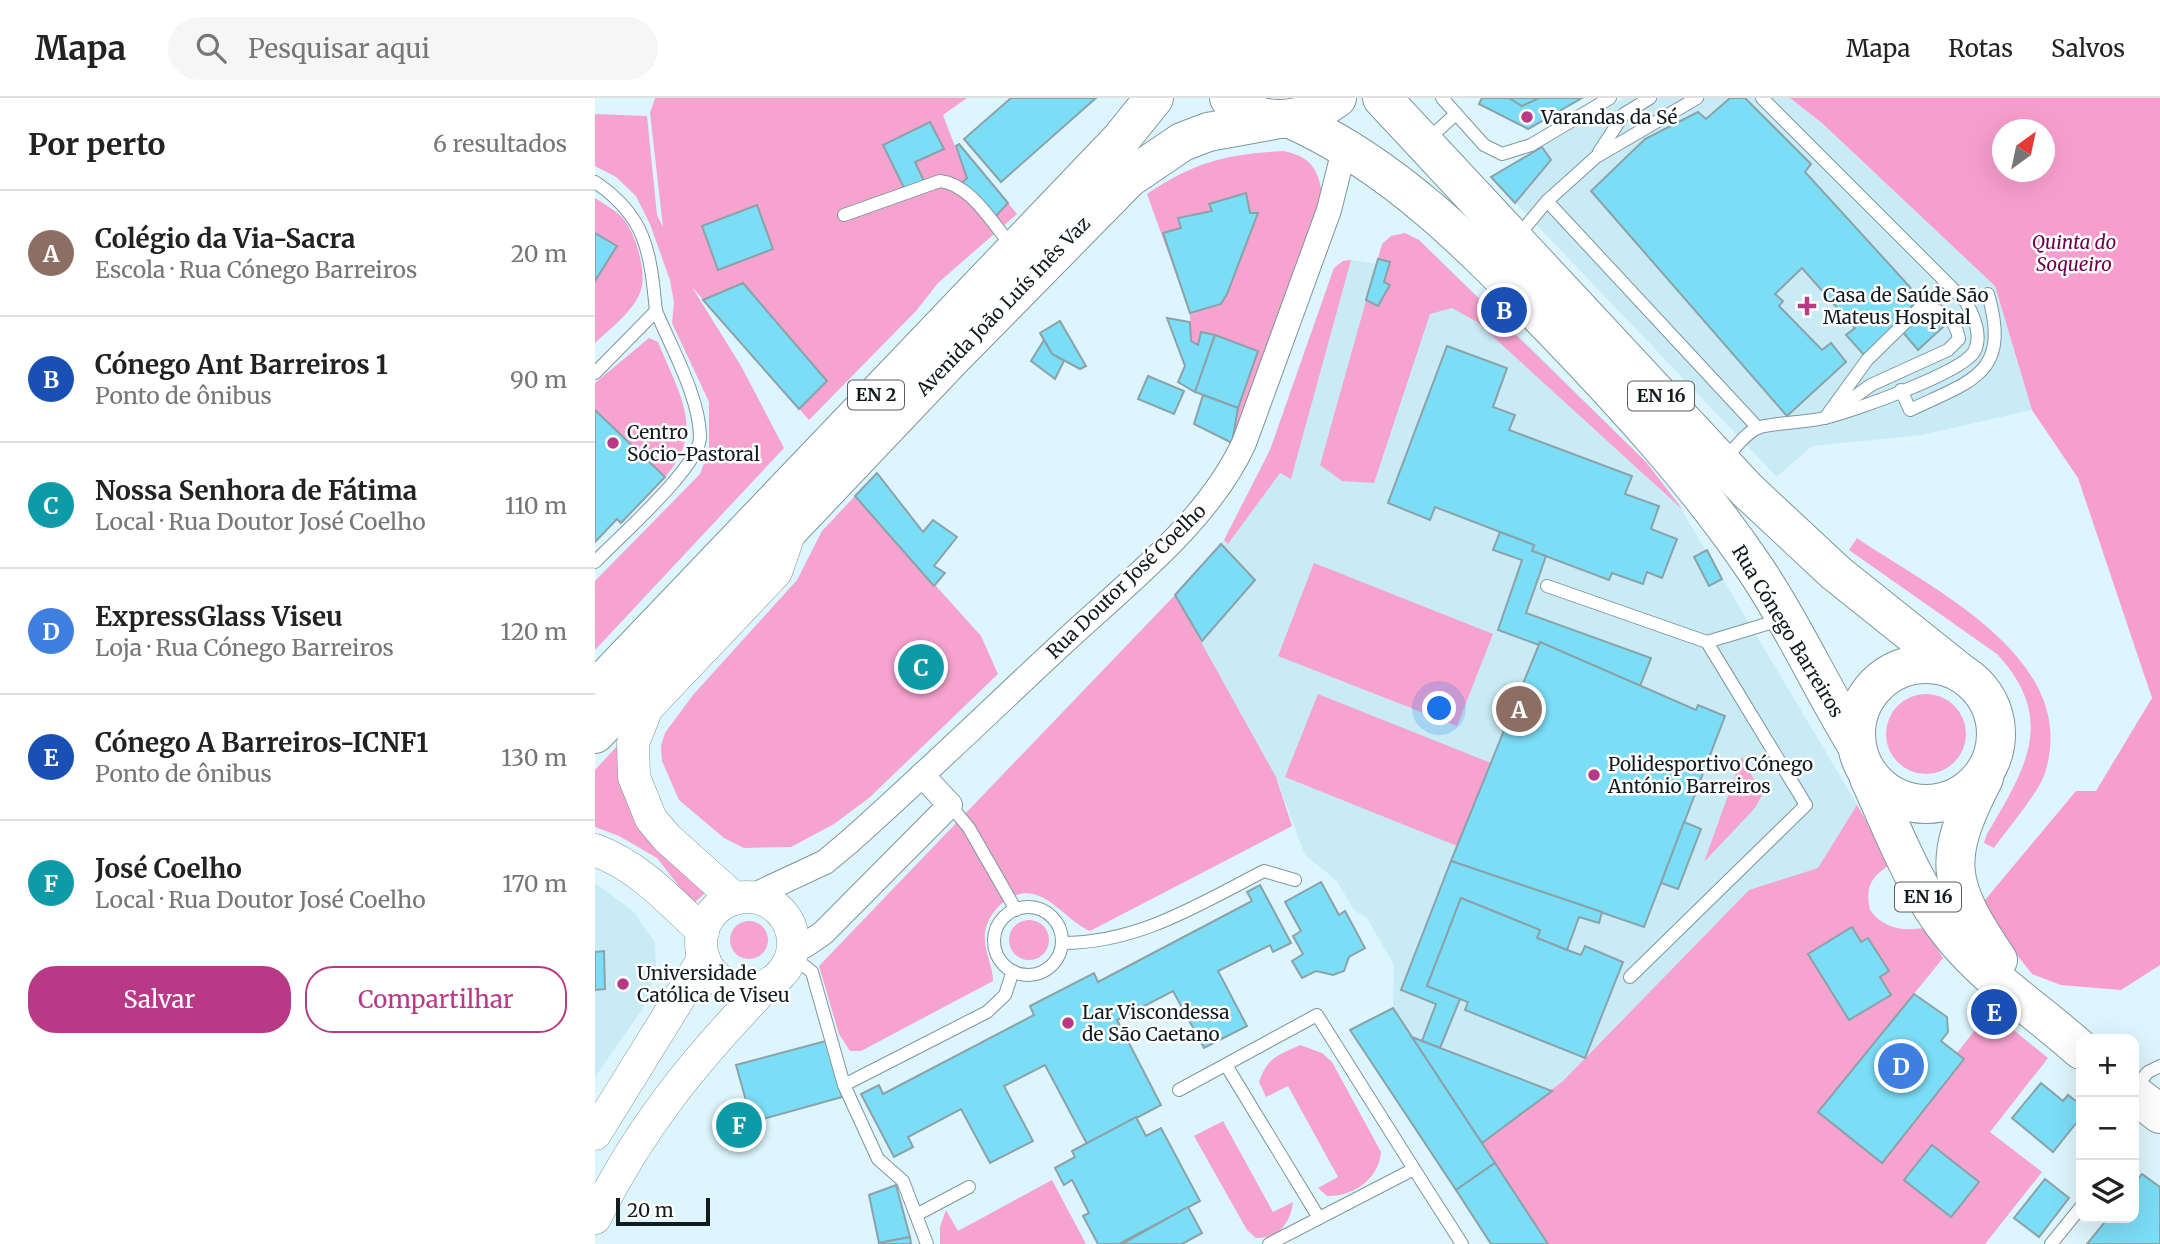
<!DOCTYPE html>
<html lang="pt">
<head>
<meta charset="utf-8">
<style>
	body { margin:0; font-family:Merriweather,serif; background:#f6f6f6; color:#222 }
	.controls { position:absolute; right:21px; bottom:21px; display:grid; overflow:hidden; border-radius:14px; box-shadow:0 7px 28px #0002 }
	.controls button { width:63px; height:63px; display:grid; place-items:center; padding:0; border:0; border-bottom:2px solid #e0e0e0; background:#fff; color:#222; font:35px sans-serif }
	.compass { position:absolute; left:1397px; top:21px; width:63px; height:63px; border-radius:50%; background:#fff; box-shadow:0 7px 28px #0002; rotate:33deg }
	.scale { position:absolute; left:21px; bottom:18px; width:94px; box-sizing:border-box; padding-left:7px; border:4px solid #121b1e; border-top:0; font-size:19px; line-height:24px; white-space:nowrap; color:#121b1e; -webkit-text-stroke:5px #fff; paint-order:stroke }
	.you { position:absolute; left:845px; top:611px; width:24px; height:24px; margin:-18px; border:5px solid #fff; border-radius:50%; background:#1a73e8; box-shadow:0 0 0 10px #1a73e833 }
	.badge { display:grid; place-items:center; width:46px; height:46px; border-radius:50%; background:#b83a87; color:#fff; font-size:23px; font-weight:700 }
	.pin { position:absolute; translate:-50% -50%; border:4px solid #fff; box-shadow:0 2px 7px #0006 }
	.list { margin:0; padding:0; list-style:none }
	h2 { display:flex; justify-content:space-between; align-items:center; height:91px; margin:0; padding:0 28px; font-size:30px }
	h2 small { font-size:23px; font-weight:400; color:#767676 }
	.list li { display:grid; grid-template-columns:46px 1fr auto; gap:21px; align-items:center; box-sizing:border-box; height:126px; padding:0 28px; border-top:2px solid #e0e0e0 }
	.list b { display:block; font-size:26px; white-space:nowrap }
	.list p { margin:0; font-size:23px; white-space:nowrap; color:#767676 }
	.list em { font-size:23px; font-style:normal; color:#767676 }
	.actions { display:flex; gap:14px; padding:21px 28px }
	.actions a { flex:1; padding:16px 0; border:2px solid #b83a87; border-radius:28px; text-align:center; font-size:24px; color:#b83a87 }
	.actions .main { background:#b83a87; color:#fff }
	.icon { flex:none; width:38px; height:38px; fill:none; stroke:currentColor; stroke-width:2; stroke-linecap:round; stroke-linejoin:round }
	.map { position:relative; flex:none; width:1565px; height:1146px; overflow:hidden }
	header { display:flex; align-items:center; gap:42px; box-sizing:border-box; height:98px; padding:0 35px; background:#fff; border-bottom:2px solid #e0e0e0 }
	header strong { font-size:33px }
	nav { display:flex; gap:38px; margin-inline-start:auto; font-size:24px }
	.search { width:490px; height:63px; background:#f6f6f6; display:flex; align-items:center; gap:18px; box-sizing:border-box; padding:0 24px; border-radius:38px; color:#767676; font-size:26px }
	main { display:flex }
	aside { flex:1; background:#fff }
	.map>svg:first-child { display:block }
	.built { fill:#c9ebf5 }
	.green { fill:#f6a3cf }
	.forest { fill:#f89ece; fill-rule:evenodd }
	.building { fill:#7cddf6; stroke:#8ba2a8; stroke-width:2 }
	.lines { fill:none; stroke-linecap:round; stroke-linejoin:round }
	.service-casing { stroke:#7f969c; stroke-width:14 }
	.minor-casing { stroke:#7f969c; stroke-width:26 }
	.tertiary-casing { stroke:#7f969c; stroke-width:33 }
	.primary-casing { stroke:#7f969c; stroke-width:40 }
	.service { stroke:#fff; stroke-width:12 }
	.minor { stroke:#fff; stroke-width:24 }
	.tertiary { stroke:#fff; stroke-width:32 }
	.primary { stroke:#fff; stroke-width:38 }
	.poi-dot { fill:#b83a87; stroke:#fff; stroke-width:2.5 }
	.labels { text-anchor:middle; stroke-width:5; stroke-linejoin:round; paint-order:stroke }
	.shield { fill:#fff; stroke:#595f62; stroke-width:2 }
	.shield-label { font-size:18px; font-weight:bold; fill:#121b1e }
	.poi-label { font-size:19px; fill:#121b1e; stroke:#fff; text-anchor:start }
	.park-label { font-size:19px; font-style:italic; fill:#6e004b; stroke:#fff }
	.street-label { font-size:19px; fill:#121b1e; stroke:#fff }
</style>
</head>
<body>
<header>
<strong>Mapa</strong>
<div class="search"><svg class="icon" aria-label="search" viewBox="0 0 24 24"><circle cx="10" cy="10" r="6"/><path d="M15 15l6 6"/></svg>Pesquisar aqui</div>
<nav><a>Mapa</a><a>Rotas</a><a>Salvos</a></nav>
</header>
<main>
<aside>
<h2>Por perto<small>6 resultados</small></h2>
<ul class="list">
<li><span class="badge" style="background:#8d6e63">A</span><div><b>Colégio da Via-Sacra</b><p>Escola · Rua Cónego Barreiros</p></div><em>20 m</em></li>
<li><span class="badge" style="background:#1a4fb4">B</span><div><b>Cónego Ant Barreiros 1</b><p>Ponto de ônibus</p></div><em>90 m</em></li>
<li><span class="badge" style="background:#0f9aa8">C</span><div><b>Nossa Senhora de Fátima</b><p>Local · Rua Doutor José Coelho</p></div><em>110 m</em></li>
<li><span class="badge" style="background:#3f7fe0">D</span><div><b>ExpressGlass Viseu</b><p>Loja · Rua Cónego Barreiros</p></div><em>120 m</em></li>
<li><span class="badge" style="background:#1a4fb4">E</span><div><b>Cónego A Barreiros-ICNF1</b><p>Ponto de ônibus</p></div><em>130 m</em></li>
<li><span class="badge" style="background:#0f9aa8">F</span><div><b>José Coelho</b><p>Local · Rua Doutor José Coelho</p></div><em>170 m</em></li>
</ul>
<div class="actions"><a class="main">Salvar</a><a>Compartilhar</a></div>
</aside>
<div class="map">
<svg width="1565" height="1146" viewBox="0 0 1565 1146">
	<rect width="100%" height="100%" fill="#ddf5fc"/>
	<g class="built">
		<polygon points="1030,0 1195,0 1227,25 1400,188 1437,312 1326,337 1217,348 1182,379 896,79"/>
		<polygon points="810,135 824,142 919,233 1051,364 1080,401 1288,750 1154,792 968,983 887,1045 798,910 799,867 772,820 759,812 741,782 710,757 681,679 580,497 629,442 654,397 675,352 739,170 748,163 756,162 781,166 787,146 796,138"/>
		<polygon points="0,785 39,814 60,845 61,869 53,903 0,979"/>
	</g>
	<g class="green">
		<polygon points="60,0 372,0 348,17 372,80 367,85 398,121 413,105 422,116 343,185 321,213 214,322 97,189 146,268 189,350 0,552 0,483 105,376 114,352 114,304 77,225 79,205 75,182 55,126 41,98 21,79 0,68 0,16 52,18 62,117 68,129 55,15"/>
		<path d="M688,53C715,58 724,71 727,97L637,345L643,310L663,253L620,237L603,247L596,243L595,215L552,96C599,64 632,56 688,53Z"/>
		<path d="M0,100C9,106 20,112 27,119C40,134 52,172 46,192C39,213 16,230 0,245V183L21,148L0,135Z"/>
		<polygon points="810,135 824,142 1051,364 1088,412 882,224 857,210 835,216 779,385 747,383 725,367 787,146 796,138"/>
		<polygon points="756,162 696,381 685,375 633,446 629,442 675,352 739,170 748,163"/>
		<path d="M54,240L63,244C83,294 112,333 70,379L0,312V285Z"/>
		<polygon points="260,398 386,538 403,576 274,700 239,726 196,749 149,750 129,740 84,702 67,663 66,648 70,635 98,597 202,482 227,433"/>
		<path d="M1262,440C1338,492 1486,560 1450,675C1444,694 1412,732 1399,750L1389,745L1392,736C1430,671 1463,622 1402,556L1254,452Z"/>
		<polygon points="719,465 898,536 862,628 683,558"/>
		<path d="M580,497L681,679L697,728L495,833C465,820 443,774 405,807C398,814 391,824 390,835C388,852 398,867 398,883L266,953H255L244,936L224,868Z"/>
		<circle cx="1331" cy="636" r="40"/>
		<polygon points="723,596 896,665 862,748 690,679"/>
		<polygon points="24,646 110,795 98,806 62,760 24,738 0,729 0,672"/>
		<polygon points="1147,659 1167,697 1160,710 1109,764"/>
		<path d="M1262,707L1296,766C1276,779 1270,788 1275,812C1289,831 1307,833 1330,830L1348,860L1223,1014L1287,1065L1369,961L1362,955L1395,913L1453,960L1395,1034L1447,1074L1390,1146H953L887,1045L968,983L1154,792L1223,770Z"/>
		<circle cx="434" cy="842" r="20"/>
		<circle cx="154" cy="842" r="19"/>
		<path d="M705,947L727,955L737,964L786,1054C784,1081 758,1099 732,1098L723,1090L743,1079L693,988L671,999L664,984C673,959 682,958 705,947Z"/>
		<path d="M628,1023L678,1114L698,1104C695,1126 684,1140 661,1140L652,1132L599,1038Z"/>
		<polygon points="457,1082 491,1146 345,1146 345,1129 351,1112 363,1133"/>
	</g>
	<path class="forest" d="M1195,0H1565V867L1526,892L1466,887L1437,876L1383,807L1390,802L1481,693H1501L1557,600L1483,380L1437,312L1400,188L1227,25ZM1408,32H1450V74H1408Z"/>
	<g class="building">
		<polygon points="416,0 501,0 406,84 369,41"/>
		<polygon points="887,0 987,0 933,31 884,6"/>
		<polygon points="914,0 944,0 927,8"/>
		<polygon points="1135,0 1150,0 1216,66 1210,74 1315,189 1323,202 1270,258 1251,237 1260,230 1207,170 1180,196 1188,203 1184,208 1227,252 1236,245 1251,264 1192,318 996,93 1050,41 1103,14 1111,21"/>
		<polygon points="335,24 349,51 320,64 329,83 310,92 288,47"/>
		<polygon points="364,46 413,105 398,121 367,85 372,80 361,48"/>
		<polygon points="947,49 956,62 920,105 896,79"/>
		<polygon points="651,95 655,115 663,115 632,196 626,206 595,215 568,135 586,130 583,120 617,113 614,106"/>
		<polygon points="162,107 178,151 123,172 107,128"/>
		<polygon points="0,135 22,148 0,183"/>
		<polygon points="783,161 795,164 789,184 795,187 783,208 771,202"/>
		<polygon points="148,185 232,283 204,311 108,202"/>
		<polygon points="1323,202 1348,229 1323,252 1301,226"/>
		<polygon points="572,220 595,224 596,243 603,247 606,234 620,237 600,294 583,284 590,268"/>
		<polygon points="465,223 491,268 485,271 457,256 445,235"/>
		<polygon points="620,237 663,253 643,310 600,294"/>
		<polygon points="449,242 457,256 469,263 460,281 436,263"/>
		<polygon points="852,248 912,270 898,309 920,317 914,332 1037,378 1030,396 1064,408 1056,431 1082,441 1067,480 1052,474 1048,486 1017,475 1014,482 937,453 939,447 840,409 835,422 793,405"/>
		<polygon points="553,278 589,293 579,316 543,301"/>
		<polygon points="608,297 643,310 637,345 599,326"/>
		<polygon points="0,312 70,379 26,425 22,421 0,444"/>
		<polygon points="282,375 328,434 338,422 362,439 339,468 350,475 339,488 260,398"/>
		<polygon points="905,434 939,447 937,453 951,458 931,515 1056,560 1045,588 945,544 944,547 903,532 927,462 898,452"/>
		<polygon points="626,446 660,482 607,543 580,497"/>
		<polygon points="1112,452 1127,481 1114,488 1099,459"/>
		<polygon points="945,544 1101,612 1103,607 1130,618 1049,829 856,763"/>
		<polygon points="1089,724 1106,731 1083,791 1066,785"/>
		<polygon points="856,763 1007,814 1004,825 984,819 972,852 942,840 945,832 866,800 832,888 865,901 845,950 827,943 841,906 806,892"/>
		<polygon points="726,784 744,817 750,813 770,850 754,859 749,873 738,877 721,873 707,880 697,863 708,856 698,838 706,833 690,804"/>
		<polygon points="665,787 696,845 678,854 675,847 623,873 652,928 609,950 578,893 522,922 566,1007 492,1046 450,967 409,988 438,1043 395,1065 366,1011 313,1039 318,1049 299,1059 266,996 284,987 288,996 439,917 435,908 499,875 503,884 657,803 652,794"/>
		<polygon points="866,800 945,832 942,840 972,852 986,857 990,848 1028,864 990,960 870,912 873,904 832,888"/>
		<polygon points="1257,829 1266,844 1273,840 1294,873 1285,879 1296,897 1254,922 1213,856"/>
		<polygon points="9,853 10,891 0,892 0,854"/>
		<polygon points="1319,896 1352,919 1353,934 1346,943 1369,961 1287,1065 1223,1014"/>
		<polygon points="798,910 900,1065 861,1092 755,932"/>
		<polygon points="817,939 827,943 957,993 887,1045"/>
		<polygon points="231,943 247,999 157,1024 141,967"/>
		<polygon points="1446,985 1468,1003 1473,997 1486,1007 1486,1019 1458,1054 1417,1020"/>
		<polygon points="541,1019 551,1038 566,1030 605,1103 524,1146 503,1146 488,1118 494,1115 477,1082 469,1087 460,1070 480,1059 477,1053"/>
		<polygon points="1337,1047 1384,1084 1356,1119 1309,1082"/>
		<polygon points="900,1065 953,1146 896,1146 861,1092"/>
		<polygon points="1547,1076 1565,1089 1565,1146 1492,1146 1513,1120 1539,1120 1539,1086"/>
		<polygon points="1450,1081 1474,1100 1444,1139 1419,1120"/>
		<polygon points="301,1087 315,1139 284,1145 274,1097"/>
		<polygon points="593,1109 607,1135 587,1146 527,1146"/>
		<polygon points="315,1139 316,1146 284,1146 284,1145"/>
	</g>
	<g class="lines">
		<defs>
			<g id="service">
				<polyline points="847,0 889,47 907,56 936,47 1015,0"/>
				<polyline points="832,42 861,16"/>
				<polyline points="1004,54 1029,16 1055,0"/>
				<path d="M0,84C52,119 55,154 61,213"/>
				<polyline points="952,103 1163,330"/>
				<path d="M249,117L345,83C376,86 398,127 418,149"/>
				<polyline points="923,138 952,103 1001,59 1102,0"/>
				<path d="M1325,210C1346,210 1360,219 1364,241L1353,252L1276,287L1230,320L1272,262Z"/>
				<path d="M0,275L61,213C76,249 105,300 105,339C106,367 22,441 0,464"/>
				<path d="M1306,292L1315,312C1378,282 1416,276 1393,196"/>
				<path d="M1130,361C1139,351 1152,333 1165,329C1186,324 1208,325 1229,320C1256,314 1366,275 1379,254C1388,238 1379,218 1371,204L1167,0"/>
				<polyline points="952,488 1112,544"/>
				<polyline points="355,707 374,730 421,812"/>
				<circle cx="433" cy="843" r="34"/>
				<path d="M467,845C543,845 603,807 669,773L700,782"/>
				<polyline points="192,868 207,866 217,874 249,987"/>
				<polyline points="1035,879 1211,707 1112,544 1185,522"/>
				<polyline points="631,967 724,1120"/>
				<polyline points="1539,991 1553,974 1565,968"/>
				<polyline points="584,992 722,917 819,1071"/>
				<polyline points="321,1117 374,1089"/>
				<polyline points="332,1146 308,1083 283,1061 249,987 392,914 410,897 418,873"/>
				<polyline points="674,1146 819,1071 867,1146"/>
				<polyline points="1456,1146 1486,1109"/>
			</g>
			<g id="minor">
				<path d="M153,800L230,764L254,744C327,679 397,611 468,545C531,486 613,424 649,345L734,112L750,48"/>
				<polyline points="198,851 209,848 228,835 355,707 327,677"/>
			</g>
			<g id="tertiary">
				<path d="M0,752C45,769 73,801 108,834"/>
				<circle cx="152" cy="845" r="46"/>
				<polyline points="140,801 72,740 56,721 39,679 38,645 52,610 181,474 195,434"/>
				<polyline points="0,1036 109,860"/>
				<path d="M0,1120C46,1027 101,961 172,887"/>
			</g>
			<g id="primary">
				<path d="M634,0C666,31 708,25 742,0"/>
				<polyline points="787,0 1152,392 1241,475 1366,575"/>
				<path d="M698,22C801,69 878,149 956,229C1030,306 1101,383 1161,472C1198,527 1226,589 1261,646"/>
				<circle cx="1331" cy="636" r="70"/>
				<polyline points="0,592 526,41 559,0"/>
				<polyline points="0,636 356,261 534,80 587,44 613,34 679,22"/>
				<path d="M1274,680C1298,732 1320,792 1357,837C1392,881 1444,914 1486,952"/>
				<path d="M1389,680C1346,763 1352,786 1403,862"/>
				<polyline points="1539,996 1565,1016"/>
			</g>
		</defs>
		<use href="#service" class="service-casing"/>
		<use href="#minor" class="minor-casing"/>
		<use href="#tertiary" class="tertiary-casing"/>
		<use href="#primary" class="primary-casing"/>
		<use href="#service" class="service"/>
		<use href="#minor" class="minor"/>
		<use href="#tertiary" class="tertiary"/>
		<use href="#primary" class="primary"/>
	</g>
	<g class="poi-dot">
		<circle cx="932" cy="19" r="7"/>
		<path d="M1208.5 197.5h7v7h7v7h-7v7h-7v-7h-7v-7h7z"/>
		<circle cx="18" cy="345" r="7"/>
		<circle cx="999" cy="677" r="7"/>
		<circle cx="28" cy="886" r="7"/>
		<circle cx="473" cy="925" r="7"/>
	</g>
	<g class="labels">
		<g class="shield">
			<rect x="253" y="282.5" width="56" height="29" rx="5"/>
			<rect x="1033" y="283.5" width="66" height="29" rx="5"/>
			<rect x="1300" y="784.5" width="66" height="29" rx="5"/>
		</g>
		<g class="shield-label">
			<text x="281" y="303">EN 2</text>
			<text x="1066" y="304">EN 16</text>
			<text x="1333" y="805">EN 16</text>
		</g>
		<g class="poi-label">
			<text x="946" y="26">Varandas da Sé</text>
			<text x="1228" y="204">Casa de Saúde São<tspan x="1228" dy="22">Mateus Hospital</tspan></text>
			<text x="32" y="341">Centro<tspan x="32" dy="22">Sócio-Pastoral</tspan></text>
			<text x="1013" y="673">Polidesportivo Cónego<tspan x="1013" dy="22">António Barreiros</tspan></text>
			<text x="42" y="882">Universidade<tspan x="42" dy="22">Católica de Viseu</tspan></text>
			<text x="487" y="921">Lar Viscondessa<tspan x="487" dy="22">de São Caetano</tspan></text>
		</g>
		<g class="park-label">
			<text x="1479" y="151">Quinta do<tspan x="1479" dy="22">Soqueiro</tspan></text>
		</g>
		<g class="street-label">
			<text transform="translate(408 208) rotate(-46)" y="7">Avenida João Luís Inês Vaz</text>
			<text transform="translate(531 483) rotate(-44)" y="7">Rua Doutor José Coelho</text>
			<text transform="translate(1193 533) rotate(59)" y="7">Rua Cónego Barreiros</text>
		</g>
	</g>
</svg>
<div class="controls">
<button>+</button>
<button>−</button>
<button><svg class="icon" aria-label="layers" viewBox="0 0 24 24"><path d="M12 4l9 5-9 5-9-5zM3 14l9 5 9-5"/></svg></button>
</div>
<svg class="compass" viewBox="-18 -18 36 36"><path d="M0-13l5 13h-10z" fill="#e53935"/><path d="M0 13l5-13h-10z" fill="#767676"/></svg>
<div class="scale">20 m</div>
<div class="you"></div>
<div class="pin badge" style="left:924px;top:611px;background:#8d6e63">A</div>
<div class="pin badge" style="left:909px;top:212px;background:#1a4fb4">B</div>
<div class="pin badge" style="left:326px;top:569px;background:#0f9aa8">C</div>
<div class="pin badge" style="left:1306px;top:968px;background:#3f7fe0">D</div>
<div class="pin badge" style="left:1399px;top:914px;background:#1a4fb4">E</div>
<div class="pin badge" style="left:144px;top:1027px;background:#0f9aa8">F</div>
</div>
</main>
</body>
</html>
